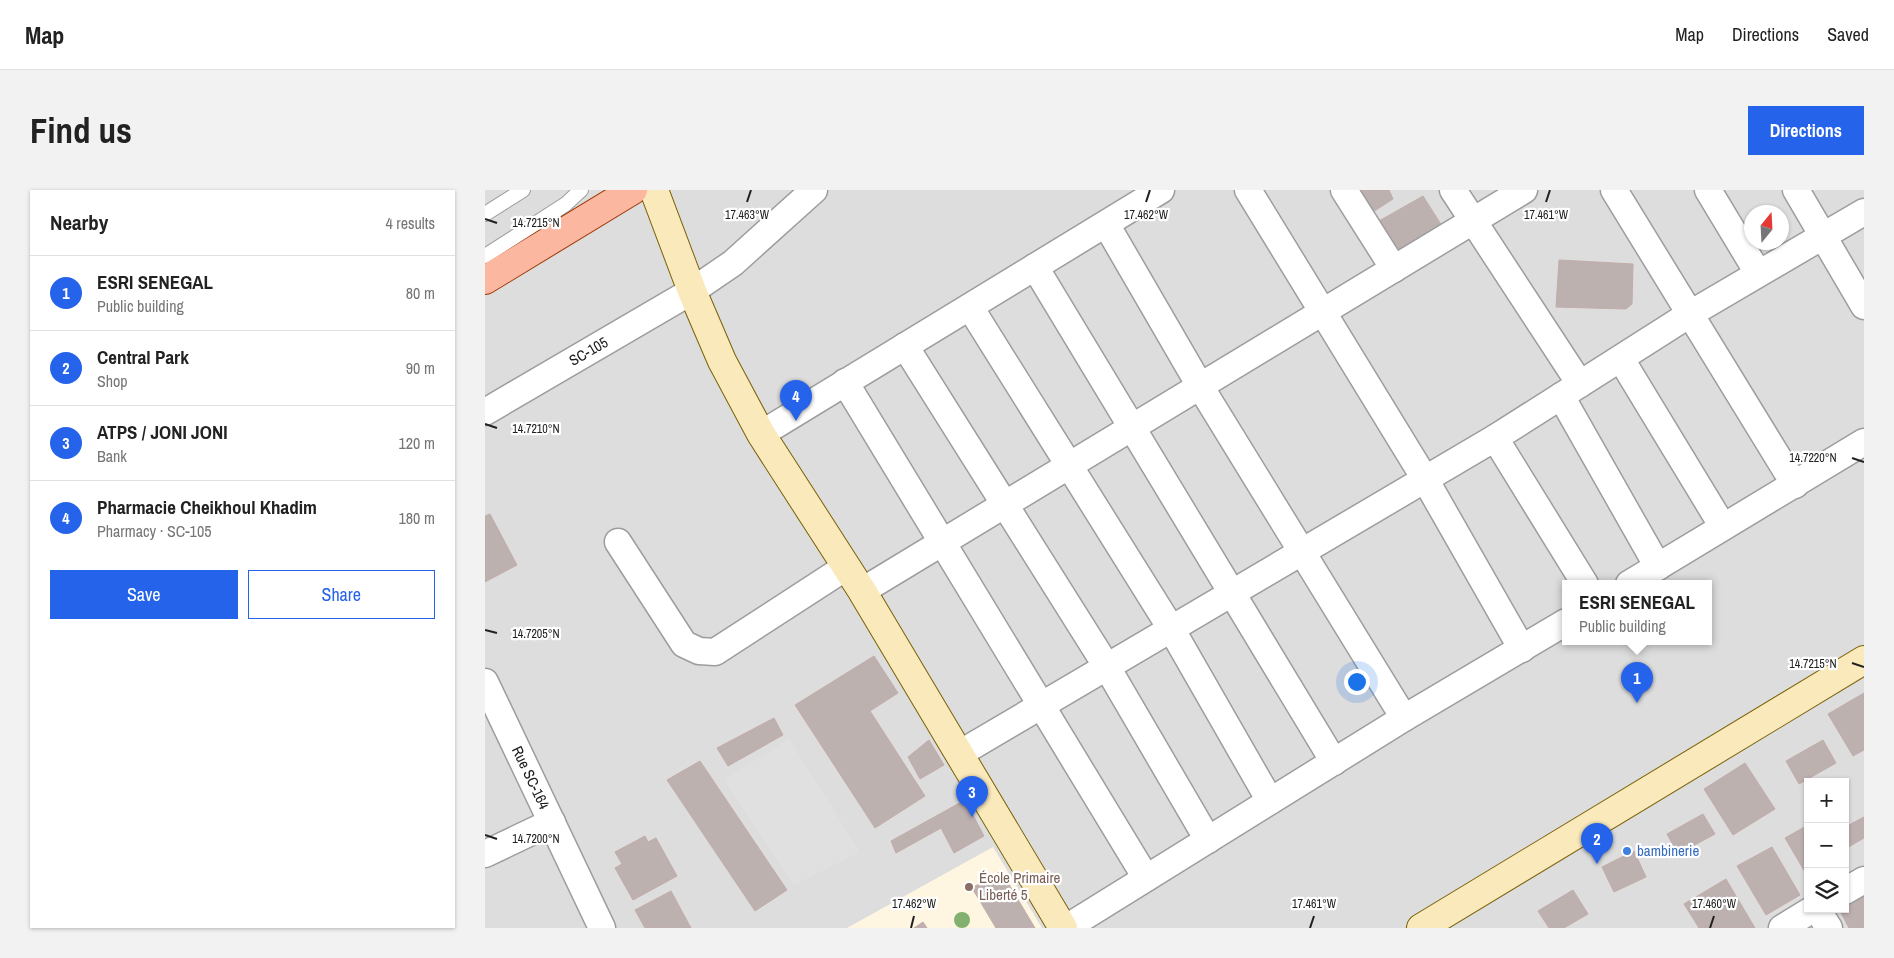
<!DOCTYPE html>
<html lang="en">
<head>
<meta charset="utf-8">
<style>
	body { margin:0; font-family:"Archivo Narrow",sans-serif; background:#f2f2f2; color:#222 }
	.controls { position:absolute; right:15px; bottom:15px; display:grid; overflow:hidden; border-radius:0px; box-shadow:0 1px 4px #0004 }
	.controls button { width:45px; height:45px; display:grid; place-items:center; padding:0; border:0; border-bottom:1px solid #e0e0e0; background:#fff; color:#222; font:25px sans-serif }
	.compass { position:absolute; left:1259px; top:15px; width:45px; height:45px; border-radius:50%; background:#fff; box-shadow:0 1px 4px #0004; rotate:18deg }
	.you { position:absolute; left:871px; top:491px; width:18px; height:18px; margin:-12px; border:4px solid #fff; border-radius:50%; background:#1a73e8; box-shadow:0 0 0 8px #1a73e833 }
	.badge { display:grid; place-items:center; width:32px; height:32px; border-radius:50%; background:#2563eb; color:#fff; font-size:16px; font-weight:700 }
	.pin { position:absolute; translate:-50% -41px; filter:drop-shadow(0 1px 2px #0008) }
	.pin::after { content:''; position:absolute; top:26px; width:18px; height:15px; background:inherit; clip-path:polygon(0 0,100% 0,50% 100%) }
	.popup { position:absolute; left:1077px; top:390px; width:150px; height:65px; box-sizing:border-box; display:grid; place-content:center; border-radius:0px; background:#fff; filter:drop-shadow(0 1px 4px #0005); font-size:16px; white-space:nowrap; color:#767676 }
	.popup b { font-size:19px; color:#222 }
	.popup::after { content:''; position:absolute; left:50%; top:100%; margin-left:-10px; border:10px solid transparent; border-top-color:#fff }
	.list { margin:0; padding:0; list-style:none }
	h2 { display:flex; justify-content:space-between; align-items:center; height:65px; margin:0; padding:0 20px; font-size:21px }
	h2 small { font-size:16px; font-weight:400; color:#767676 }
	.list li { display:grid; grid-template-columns:32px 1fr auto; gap:15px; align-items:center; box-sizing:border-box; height:75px; padding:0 20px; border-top:1px solid #e0e0e0 }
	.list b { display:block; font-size:19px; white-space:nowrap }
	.list p { margin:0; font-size:16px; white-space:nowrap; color:#767676 }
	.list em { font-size:16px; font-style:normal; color:#767676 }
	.actions { display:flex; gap:10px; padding:15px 20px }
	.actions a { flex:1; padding:11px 0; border:1px solid #2563eb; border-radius:0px; text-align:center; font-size:18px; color:#2563eb }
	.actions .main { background:#2563eb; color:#fff }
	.icon { flex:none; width:28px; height:28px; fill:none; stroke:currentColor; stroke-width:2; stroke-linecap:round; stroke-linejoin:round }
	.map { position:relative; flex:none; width:1379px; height:738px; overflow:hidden; border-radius:0px }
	header { display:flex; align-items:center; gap:30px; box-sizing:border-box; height:70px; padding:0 25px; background:#fff; border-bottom:1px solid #e0e0e0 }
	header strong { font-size:24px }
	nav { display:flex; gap:28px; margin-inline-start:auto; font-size:18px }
	.intro { display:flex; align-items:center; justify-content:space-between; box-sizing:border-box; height:120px; padding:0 30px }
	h1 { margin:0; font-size:35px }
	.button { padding:12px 22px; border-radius:0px; background:#2563eb; color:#fff; font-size:18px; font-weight:700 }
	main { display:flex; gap:30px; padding:0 30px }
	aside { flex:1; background:#fff; border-radius:0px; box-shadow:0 1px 4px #0004 }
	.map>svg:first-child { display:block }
	.residential { fill:#dedddd; fill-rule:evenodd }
	.education { fill:#fff6e1 }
	.parking { fill:#e0e0e0 }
	.building { fill:#bdb1b0; stroke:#c2aca9 }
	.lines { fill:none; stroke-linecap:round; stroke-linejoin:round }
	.lane-casing { stroke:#9d9d9d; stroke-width:16 }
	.street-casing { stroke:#9d9d9d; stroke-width:29 }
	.secondary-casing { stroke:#796105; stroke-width:30 }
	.primary-casing { stroke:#9c3700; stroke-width:30 }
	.lane { stroke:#fff; stroke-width:14 }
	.street { stroke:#fff; stroke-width:26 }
	.secondary { stroke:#fae9bb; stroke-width:28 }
	.primary { stroke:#fcb7a0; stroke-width:28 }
	.tree { fill:#82b06e }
	.ticks { fill:none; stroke:#202020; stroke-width:2 }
	.shop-dot { fill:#3f7fe0; stroke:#fff; stroke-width:2 }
	.education-dot { fill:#8d6e63; stroke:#fff; stroke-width:2 }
	.labels { text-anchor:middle; stroke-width:4.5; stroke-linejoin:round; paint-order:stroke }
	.street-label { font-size:15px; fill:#202020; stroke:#fff }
	.shop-label { font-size:15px; fill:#366cbe; stroke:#fff; text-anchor:start }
	.education-label { font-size:15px; fill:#785e54; stroke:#fff; text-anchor:start }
	.ticks-label { font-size:12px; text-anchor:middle; fill:#202020; stroke:#fff; stroke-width:4.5; stroke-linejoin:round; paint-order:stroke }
</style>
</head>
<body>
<header>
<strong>Map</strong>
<nav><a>Map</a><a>Directions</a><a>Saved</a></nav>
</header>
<div class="intro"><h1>Find us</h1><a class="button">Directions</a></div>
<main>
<aside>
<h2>Nearby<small>4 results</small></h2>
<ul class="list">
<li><span class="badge">1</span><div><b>ESRI SENEGAL</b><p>Public building</p></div><em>80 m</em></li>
<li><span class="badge">2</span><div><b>Central Park</b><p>Shop</p></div><em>90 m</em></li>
<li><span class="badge">3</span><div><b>ATPS / JONI JONI</b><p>Bank</p></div><em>120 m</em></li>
<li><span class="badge">4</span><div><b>Pharmacie Cheikhoul Khadim</b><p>Pharmacy · SC-105</p></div><em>180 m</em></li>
</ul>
<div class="actions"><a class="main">Save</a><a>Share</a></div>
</aside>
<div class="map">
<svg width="1379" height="738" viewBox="0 0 1379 738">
	<rect width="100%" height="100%" fill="#f1eae6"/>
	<path class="residential" d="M0,0H1379V738H0ZM1266,22H1296V52H1266ZM1081,394H1223V452H1081ZM1323,592H1360V719H1323Z"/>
	<polygon class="education" points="508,657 557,738 362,738"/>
	<polygon class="parking" points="304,549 375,662 309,695 239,590"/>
	<g class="building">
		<polygon points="868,0 904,0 908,9 883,25"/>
		<polygon points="938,6 957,36 913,61 894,31"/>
		<polygon points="1074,70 1148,74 1147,114 1141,119 1071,117"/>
		<polygon points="5,324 32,375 0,392 0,326"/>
		<polygon points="389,466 413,503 385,521 440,606 390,638 310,515"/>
		<polygon points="1379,503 1379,560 1368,566 1343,524"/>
		<polygon points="289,528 298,545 243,576 232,558"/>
		<polygon points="444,550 459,575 435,589 423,567"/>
		<polygon points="1338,550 1351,573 1314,594 1301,571"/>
		<polygon points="215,571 302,700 270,721 182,590"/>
		<polygon points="1260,573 1290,619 1248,645 1219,599"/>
		<polygon points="480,610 499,646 469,663 456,638 411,663 406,651"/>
		<polygon points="1218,624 1230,644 1193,664 1182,644"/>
		<polygon points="1379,627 1379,648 1360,659 1360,637"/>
		<polygon points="1323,635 1323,687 1300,648"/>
		<polygon points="160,646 163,652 171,648 192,686 148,710 130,678 137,674 130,662"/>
		<polygon points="1287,657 1315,705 1281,725 1252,676"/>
		<polygon points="1149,661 1161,687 1129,702 1117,677"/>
		<polygon points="516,681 550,738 511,738 487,698"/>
		<polygon points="1241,689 1270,738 1214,738 1199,714"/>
		<polygon points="1088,700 1103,724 1079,738 1064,738 1053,721"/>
		<polygon points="186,701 206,738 160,738 150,720"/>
		<polygon points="1379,705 1379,738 1364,738 1354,719 1360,719 1360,715"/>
		<polygon points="438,732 442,738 429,738"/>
	</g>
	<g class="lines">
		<defs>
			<g id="lane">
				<polyline points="0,24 38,0"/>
				<polyline points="0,66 81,14 96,0"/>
			</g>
			<g id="street">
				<polyline points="763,0 940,289 1037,459"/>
				<polyline points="859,0 909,79"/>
				<polyline points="968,0 1095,194"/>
				<polyline points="1129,0 1310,295"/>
				<polyline points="1223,0 1273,83"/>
				<polyline points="1311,0 1379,116"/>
				<polyline points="621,34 715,196 919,528"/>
				<polyline points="550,77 849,572"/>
				<polyline points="485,117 687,440 785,611"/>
				<polyline points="420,156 622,477 723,650"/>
				<polyline points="1136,169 1238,337"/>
				<polyline points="360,192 661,688"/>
				<polyline points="1076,206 1173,377"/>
				<path id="s1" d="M0,222L207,101L248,73L329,0"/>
				<polyline points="276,244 676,0"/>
				<polyline points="1010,248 1100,394"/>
				<polyline points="133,352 199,454 214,461 230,462 361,377"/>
				<polyline points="1144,394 1379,252"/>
				<polyline points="377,401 1039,0"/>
				<path id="s2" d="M0,492L117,738"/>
				<polyline points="474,564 1010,248 1205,124 1379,22"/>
				<polyline points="0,664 67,632"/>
				<polyline points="1360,701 1379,690"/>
				<polyline points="1332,719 1344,738"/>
				<polyline points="581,738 919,528 1081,432"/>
				<polyline points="1297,738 1328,719"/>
			</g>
			<g id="secondary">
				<polyline points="169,0 207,101 237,171 276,244 377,401 578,738"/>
				<polyline points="936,738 1379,470"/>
			</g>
			<polyline id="primary" points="0,90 148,0"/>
		</defs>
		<use href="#lane" class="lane-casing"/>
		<use href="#street" class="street-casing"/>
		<use href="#secondary" class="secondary-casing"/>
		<use href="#primary" class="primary-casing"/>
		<use href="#lane" class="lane"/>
		<use href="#street" class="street"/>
		<use href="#secondary" class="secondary"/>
		<use href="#primary" class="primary"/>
	</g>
	<circle class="tree" cx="477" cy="730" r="8"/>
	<path class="ticks" d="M262,12L266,0M661,12L665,0M1061,12L1065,0M0,29L12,33M0,234L12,238M1367,268L1379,272M0,440L12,443M1367,473L1379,477M0,645L12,649M426,738L429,726M825,738L829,726M1225,738L1229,726"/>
	<circle class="shop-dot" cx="1142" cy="661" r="5"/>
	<circle class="education-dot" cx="484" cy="697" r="5"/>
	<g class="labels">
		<g class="street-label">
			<text dy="5" stroke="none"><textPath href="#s1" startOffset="120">SC-105</textPath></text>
			<text dy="5" stroke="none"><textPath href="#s2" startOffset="106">Rue SC-164</textPath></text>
		</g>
		<g class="shop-label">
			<text x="1152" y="666">bambinerie</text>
		</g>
		<g class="education-label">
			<text x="494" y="693">École Primaire<tspan x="494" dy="17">Liberté 5</tspan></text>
		</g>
	</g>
	<g class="ticks-label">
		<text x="262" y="29">17.463°W</text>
		<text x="661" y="29">17.462°W</text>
		<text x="1061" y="29">17.461°W</text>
		<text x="51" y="37">14.7215°N</text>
		<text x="51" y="243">14.7210°N</text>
		<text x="1328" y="272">14.7220°N</text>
		<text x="51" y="448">14.7205°N</text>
		<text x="1328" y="478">14.7215°N</text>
		<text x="51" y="653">14.7200°N</text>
		<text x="1229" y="718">17.460°W</text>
		<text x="429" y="718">17.462°W</text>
		<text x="829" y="718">17.461°W</text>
	</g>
</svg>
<div class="controls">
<button>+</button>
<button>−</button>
<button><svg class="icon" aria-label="layers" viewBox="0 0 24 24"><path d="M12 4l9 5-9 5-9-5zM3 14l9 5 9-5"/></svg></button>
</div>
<svg class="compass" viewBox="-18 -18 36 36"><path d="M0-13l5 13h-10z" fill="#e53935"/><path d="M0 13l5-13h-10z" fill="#767676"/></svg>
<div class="you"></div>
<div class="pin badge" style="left:1152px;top:513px">1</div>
<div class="popup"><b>ESRI SENEGAL</b>Public building</div>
<div class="pin badge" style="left:1112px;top:674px">2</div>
<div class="pin badge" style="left:487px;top:627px">3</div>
<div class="pin badge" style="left:311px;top:231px">4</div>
</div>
</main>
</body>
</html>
